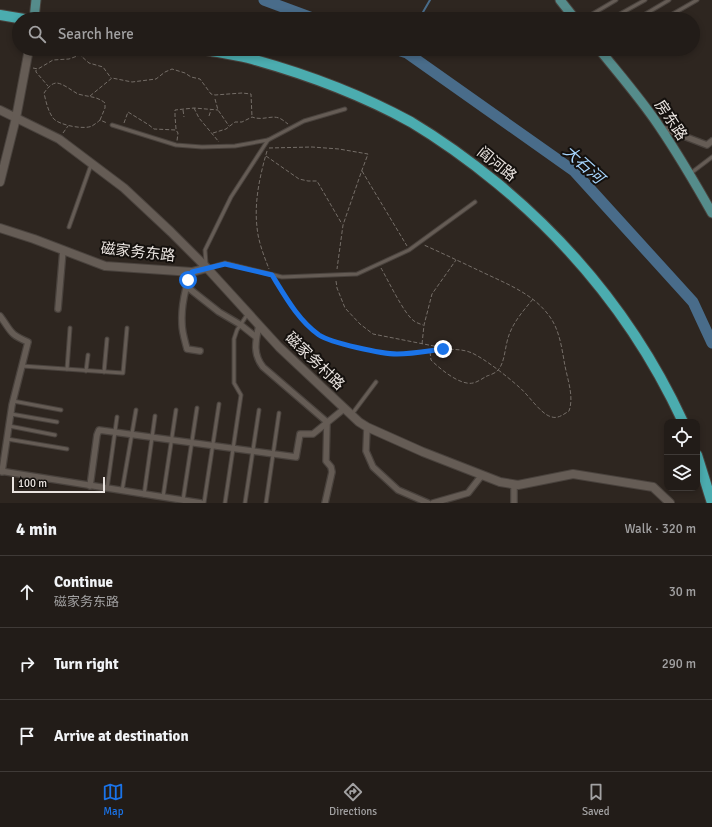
<!DOCTYPE html>
<html lang="en">
<head>
<meta charset="utf-8">
<style>
	body { margin:0; font-family:Signika,"Noto Sans SC",sans-serif; background:#2e2925; color:#f1f3f6 }
	.controls { position:absolute; right:12px; bottom:12px; display:grid; overflow:hidden; border-radius:8px; box-shadow:0 2px 6px #0003 }
	.controls button { width:36px; height:36px; display:grid; place-items:center; padding:0; border:0; border-bottom:1px solid #3f3a37; background:#221c18; color:#f1f3f6; font:20px sans-serif }
	.scale { position:absolute; left:12px; bottom:10px; width:93px; box-sizing:border-box; padding-left:4px; border:2px solid #eae4e0; border-top:0; font-size:11px; line-height:14px; white-space:nowrap; color:#eae4e0; -webkit-text-stroke:3px #14100d; paint-order:stroke }
	.stop { position:absolute; width:12px; height:12px; margin:-9px; border:3px solid #1a73e8; border-radius:50%; background:#fff }
	.stop.end { background:#1a73e8; border-color:#fff; box-shadow:0 1px 4px #0008 }
	.list { margin:0; padding:0; list-style:none }
	h2 { display:flex; justify-content:space-between; align-items:center; height:52px; margin:0; padding:0 16px; font-size:17px }
	h2 small { font-size:13px; font-weight:400; color:#a2a1a2 }
	.list li { display:grid; grid-template-columns:26px 1fr auto; gap:12px; align-items:center; box-sizing:border-box; height:72px; padding:0 16px; border-top:1px solid #3f3a37 }
	.list b { display:block; font-size:15px; white-space:nowrap }
	.list p { margin:0; font-size:13px; white-space:nowrap; color:#a2a1a2 }
	.list em { font-size:13px; font-style:normal; color:#a2a1a2 }
	.icon { flex:none; width:22px; height:22px; fill:none; stroke:currentColor; stroke-width:2; stroke-linecap:round; stroke-linejoin:round }
	.map { position:relative; flex:none; width:712px; height:503px; overflow:hidden }
	.search { position:absolute; background:#221c18; box-shadow:0 2px 6px #0003; left:12px; right:12px; top:12px; height:44px; display:flex; align-items:center; gap:10px; box-sizing:border-box; padding:0 14px; border-radius:22px; color:#a2a1a2; font-size:15px }
	.sheet { height:268px; background:#221c18 }
	nav { display:flex; justify-content:space-around; align-items:center; box-sizing:border-box; height:56px; border-top:1px solid #3f3a37; background:#221c18; font-size:11px; color:#a2a1a2 }
	nav a { display:grid; justify-items:center; gap:2px }
	nav .on { color:#1a73e8 }
	.map>svg:first-child { display:block }
	.lines { fill:none; stroke-linecap:round; stroke-linejoin:round }
	.stream { stroke:#496c8a; stroke-width:2 }
	.river { stroke:#496c8a; stroke-width:11 }
	.lane-casing { stroke:#49423d; stroke-width:5 }
	.street-casing { stroke:#49423d; stroke-width:8 }
	.secondary-casing { stroke:#49423d; stroke-width:10 }
	.primary-casing { stroke:#49423d; stroke-width:11 }
	.highway-casing { stroke:#49423d; stroke-width:12 }
	.path { stroke:#756e68; stroke-width:1; stroke-dasharray:4 2; stroke-linecap:butt }
	.lane { stroke:#655c55; stroke-width:3 }
	.street { stroke:#655c55; stroke-width:5.5 }
	.secondary { stroke:#655c55; stroke-width:8 }
	.primary { stroke:#558c8b; stroke-width:9 }
	.highway { stroke:#4bacaf; stroke-width:10 }
	.route { stroke:#1a73e8; stroke-width:5 }
	.labels { text-anchor:middle; stroke-width:4; stroke-linejoin:round; paint-order:stroke }
	.street-label { font-size:15px; fill:#eae4e0; stroke:#14100d }
	.water-label { font-size:16px; font-style:italic; fill:#a7d5fd; stroke:#14100d }
</style>
</head>
<body>
<div class="map">
<svg width="712" height="503" viewBox="0 0 712 503">
	<rect width="100%" height="100%" fill="#2e2620"/>
	<g class="lines">
		<g class="stream">
			<polyline points="419,19 430,0"/>
			<polyline points="401,51 403,49"/>
		</g>
		<g class="river">
			<polyline points="264,0 315,19"/>
			<polyline points="395,49 407,53 574,171 693,302 712,343"/>
		</g>
		<defs>
			<g id="lane">
				<polyline points="584,19 616,0"/>
				<polyline points="611,19 645,0"/>
				<polyline points="637,19 669,0"/>
				<polyline points="664,19 697,0"/>
				<polyline points="605,53 612,49"/>
				<polyline points="112,125 176,145 202,147 235,146 268,140"/>
				<polyline points="691,173 712,157"/>
				<polyline points="69,227 91,165"/>
				<polyline points="206,264 205,250 231,197 268,140 304,121 345,109"/>
				<polyline points="208,268 225,263 282,277 357,274 409,250 475,202"/>
				<polyline points="22,366 123,373 127,328"/>
				<polyline points="67,369 70,328"/>
				<polyline points="86,371 88,355"/>
				<polyline points="104,372 107,339"/>
				<polyline points="13,401 61,410"/>
				<polyline points="11,414 57,422"/>
				<polyline points="352,414 376,382"/>
				<polyline points="9,426 55,435"/>
				<polyline points="7,439 67,449"/>
				<polyline points="107,489 117,417"/>
				<polyline points="122,491 136,410"/>
				<polyline points="144,495 155,416"/>
				<polyline points="163,497 176,410"/>
				<polyline points="183,500 197,408"/>
				<polyline points="204,503 219,404"/>
				<polyline points="225,503 241,395 234,383 234,339 237,330 247,315"/>
				<polyline points="245,503 259,410"/>
				<polyline points="266,503 279,413"/>
			</g>
			<g id="street">
				<polyline points="660,127 707,145 712,141"/>
				<path d="M192,272C185,286 181,308 182,324C182,332 185,341 187,349L200,351"/>
				<polyline points="186,286 219,312 241,325 256,337"/>
				<polyline points="58,309 63,250"/>
				<path d="M0,316C12,332 9,334 28,342L12,405L2,472"/>
				<path d="M259,325C256,340 252,353 263,367L327,422L326,461L331,467L332,472L325,503"/>
				<polyline points="367,427 366,451 373,467 398,490 428,503"/>
				<polyline points="0,471 201,503"/>
				<polyline points="514,484 514,503"/>
				<polyline points="90,486 97,435 99,430 296,457 300,434 313,434 345,408"/>
				<polyline points="433,503 468,493 482,475"/>
			</g>
			<g id="secondary">
				<polyline points="0,110 59,139 124,188 171,232 207,268 279,347 359,422 367,427 423,452 500,482 518,485 573,474 653,487 670,503"/>
				<polyline points="0,182 16,118 29,49"/>
				<polyline points="0,228 34,239 105,266 192,272 207,268"/>
			</g>
			<g id="primary">
				<polyline points="560,0 575,19"/>
				<polyline points="34,19 36,0"/>
				<path d="M599,49C619,74 641,99 659,126C678,154 695,183 712,213"/>
			</g>
			<g id="highway">
				<polyline points="0,15 24,19"/>
				<path d="M201,49C216,52 232,54 248,58C303,73 360,94 411,122C441,140 470,161 497,183C577,249 639,327 683,422"/>
				<polyline points="697,455 712,503"/>
			</g>
		</defs>
		<use href="#lane" class="lane-casing"/>
		<use href="#street" class="street-casing"/>
		<use href="#secondary" class="secondary-casing"/>
		<use href="#primary" class="primary-casing"/>
		<use href="#highway" class="highway-casing"/>
		<g class="path">
			<polyline points="33,68 38,69 53,60 69,59 80,55 89,63 103,67 111,78"/>
			<polyline points="36,70 36,72 48,86"/>
			<polyline points="90,96 112,78 132,82 156,79 165,72 172,69 185,73 191,77 200,79 211,94 215,95 242,93 251,94 252,117"/>
			<polyline points="215,99 218,110 229,126"/>
			<polyline points="194,108 199,118 219,142"/>
			<polyline points="183,110 184,117"/>
			<polyline points="209,116 211,110"/>
			<path d="M100,120L105,108V103C97,96 88,97 78,94C72,91 63,83 56,83C50,84 47,89 44,93C46,102 48,111 53,118C58,125 84,130 92,126C95,124 98,122 100,120L107,123"/>
			<polyline points="124,123 128,112 149,125 154,129 176,130 178,133 177,141"/>
			<polyline points="176,129 175,116 175,110 194,108 218,110"/>
			<polyline points="63,133 68,126"/>
			<path d="M213,133L226,129L235,122H242L252,117C263,121 270,115 279,118C282,119 285,122 288,124"/>
			<polyline points="269,148 312,147 339,149 368,154 362,170 343,225 337,269"/>
			<path d="M267,151C260,175 254,202 257,227C258,241 264,256 269,269"/>
			<polyline points="266,156 299,179 308,181 317,181 342,224"/>
			<polyline points="362,171 407,246"/>
			<path d="M381,268C388,280 404,314 414,321C417,323 420,324 423,325"/>
			<path d="M275,280C288,299 300,321 318,334C329,342 383,354 397,354C402,354 407,353 412,352C429,351 457,346 472,353C485,359 508,377 519,387C528,394 541,415 552,417C558,419 564,414 569,411C574,397 568,381 565,366C562,350 560,331 550,317C534,294 507,284 482,272C463,263 444,254 424,245"/>
			<polyline points="336,281 337,288 345,308 360,324 373,334 449,349"/>
			<polyline points="422,344 424,325 432,294 456,260"/>
			<path d="M430,352L431,360C439,368 460,386 473,383C478,382 483,378 487,376C490,375 496,373 498,370C505,363 505,345 509,335C514,321 524,310 533,299"/>
		</g>
		<use href="#lane" class="lane"/>
		<use href="#street" class="street"/>
		<use href="#secondary" class="secondary"/>
		<use href="#primary" class="primary"/>
		<use href="#highway" class="highway"/>
	</g>
	<g class="lines">
		<path class="route" d="M188,280L192,272L225,264L272,275C285,296 298,320 319,335C331,343 382,354 397,354C412,354 428,351 443,349"/>
	</g>
	<g class="labels">
		<g class="street-label">
			<text transform="translate(671 120) rotate(56)" y="5">房东路</text>
			<text transform="translate(497 164) rotate(39)" y="5">阎河路</text>
			<text transform="translate(138 252) rotate(6)" y="5">磁家务东路</text>
			<text transform="translate(315 361) rotate(44)" y="5">磁家务村路</text>
		</g>
		<g class="water-label">
			<text transform="translate(584 164) rotate(42)" y="6">大石河</text>
		</g>
	</g>
</svg>
<div class="controls">
<button><svg class="icon" aria-label="locate" viewBox="0 0 24 24"><circle cx="12" cy="12" r="6"/><path d="M12 2v4M12 18v4M2 12h4M18 12h4"/></svg></button>
<button><svg class="icon" aria-label="layers" viewBox="0 0 24 24"><path d="M12 4l9 5-9 5-9-5zM3 14l9 5 9-5"/></svg></button>
</div>
<div class="scale">100 m</div>
<div class="stop" style="left:188px;top:280px"></div>
<div class="stop end" style="left:443px;top:349px"></div>
<div class="search"><svg class="icon" aria-label="search" viewBox="0 0 24 24"><circle cx="10" cy="10" r="6"/><path d="M15 15l6 6"/></svg>Search here</div>
</div>
<section class="sheet">
<h2>4 min<small>Walk · 320 m</small></h2>
<ul class="list">
<li><svg class="icon" aria-label="ahead" viewBox="0 0 24 24"><path d="M12 20V5M6 11l6-6 6 6"/></svg><div><b>Continue</b><p>磁家务东路</p></div><em>30 m</em></li>
<li><svg class="icon" aria-label="right" viewBox="0 0 24 24"><path d="M7 20v-9h11M14 6l5 5-5 5"/></svg><div><b>Turn right</b></div><em>290 m</em></li>
<li><svg class="icon" aria-label="arrive" viewBox="0 0 24 24"><path d="M6 21V4h12l-3 4 3 4H6"/></svg><div><b>Arrive at destination</b></div></li>
</ul>
</section>
<nav>
<a class="on"><svg class="icon" aria-label="map" viewBox="0 0 24 24"><path d="M3 6l6-2 6 2 6-2v14l-6 2-6-2-6 2zM9 4v14M15 6v14"/></svg>Map</a>
<a><svg class="icon" aria-label="directions" viewBox="0 0 24 24"><path d="M12 3l9 9-9 9-9-9zM9 14v-3h6M13 9l2 2-2 2"/></svg>Directions</a>
<a><svg class="icon" aria-label="saved" viewBox="0 0 24 24"><path d="M7 4h10v16l-5-4-5 4z"/></svg>Saved</a>
</nav>
</body>
</html>
